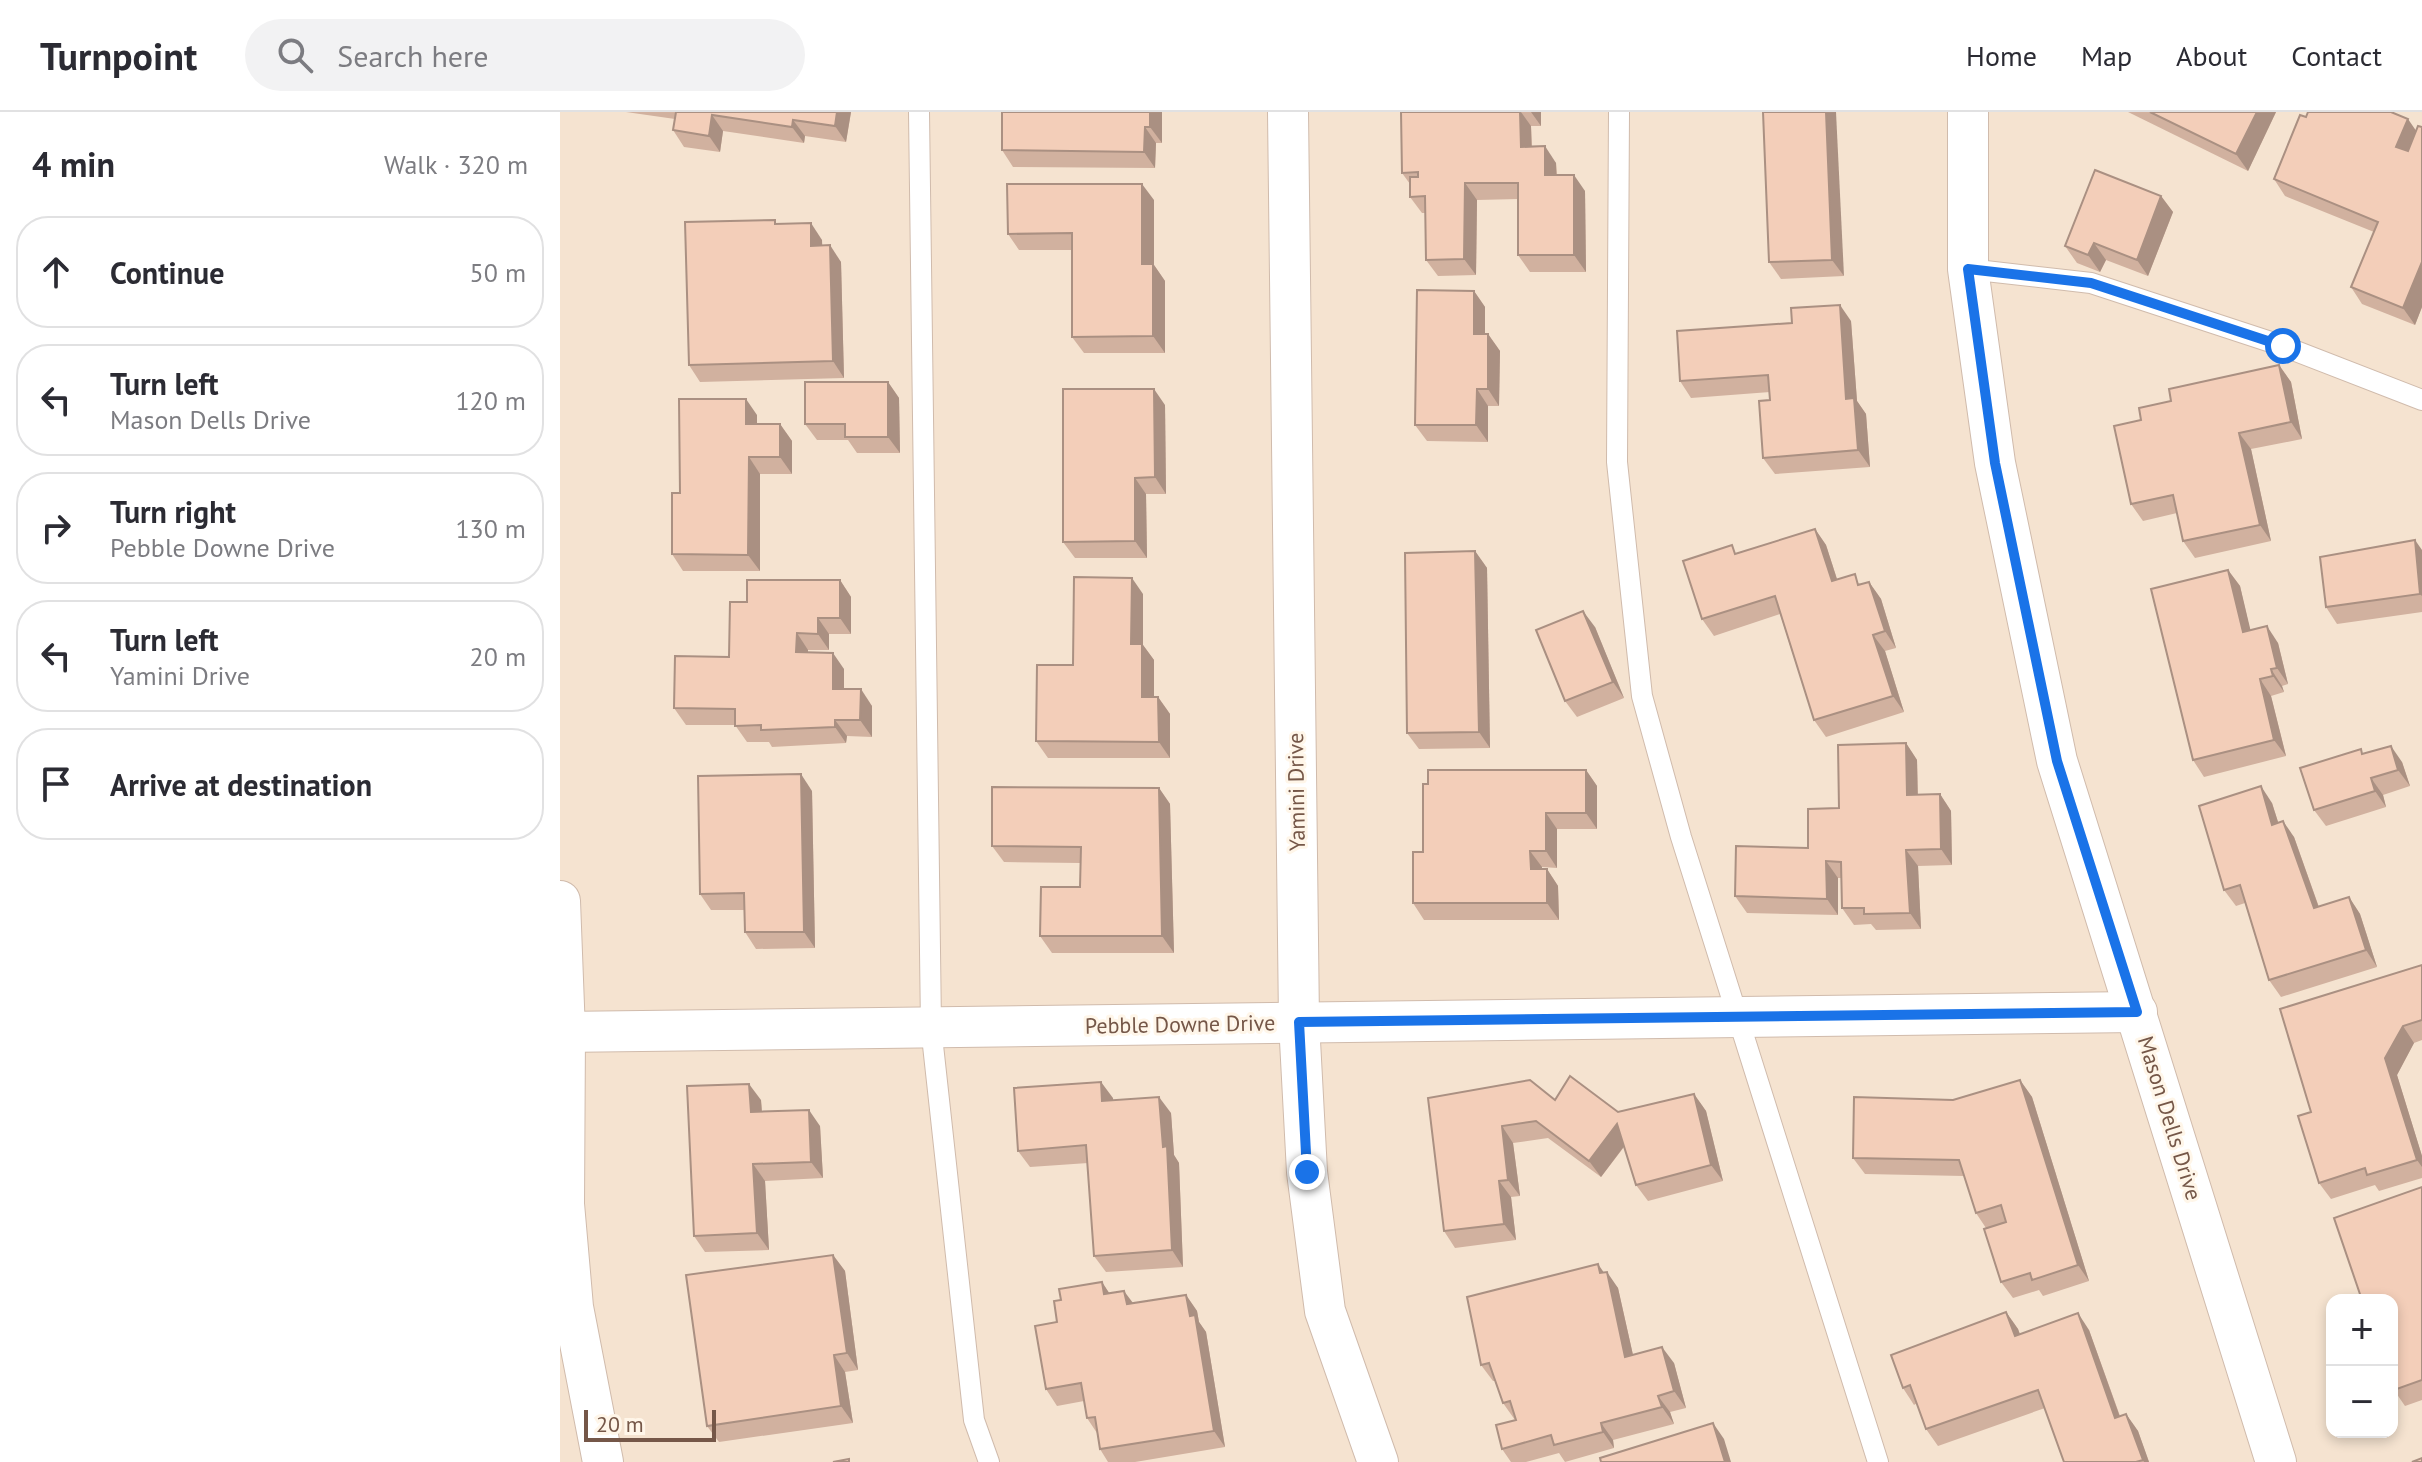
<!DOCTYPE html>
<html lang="en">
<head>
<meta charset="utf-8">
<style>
	body { margin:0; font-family:"PT Sans",sans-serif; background:#f2f2f3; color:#2b2b33 }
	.controls { position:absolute; right:24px; bottom:24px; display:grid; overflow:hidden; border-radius:16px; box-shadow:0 4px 12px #0003 }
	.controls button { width:72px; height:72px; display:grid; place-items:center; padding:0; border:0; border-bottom:2px solid #e1e1e2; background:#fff; color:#2b2b33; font:40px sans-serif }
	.scale { position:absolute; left:24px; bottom:20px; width:132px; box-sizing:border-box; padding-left:8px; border:4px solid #755748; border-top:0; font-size:22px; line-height:28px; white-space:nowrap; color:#755748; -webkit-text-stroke:6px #fff6e9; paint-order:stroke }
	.stop { position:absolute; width:24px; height:24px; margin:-18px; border:6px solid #1a73e8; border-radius:50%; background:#fff }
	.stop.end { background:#1a73e8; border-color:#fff; box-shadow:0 2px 8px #0008 }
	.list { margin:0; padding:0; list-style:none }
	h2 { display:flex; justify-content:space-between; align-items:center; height:104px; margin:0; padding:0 32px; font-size:34px }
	h2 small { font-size:26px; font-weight:400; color:#7c7c81 }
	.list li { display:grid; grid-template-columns:52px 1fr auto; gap:24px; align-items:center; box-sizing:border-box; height:112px; margin:0 16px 16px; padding:0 16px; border:2px solid #e1e1e2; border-radius:32px }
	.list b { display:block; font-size:30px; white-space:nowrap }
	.list p { margin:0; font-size:26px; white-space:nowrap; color:#7c7c81 }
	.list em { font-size:26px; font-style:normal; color:#7c7c81 }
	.icon { flex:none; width:44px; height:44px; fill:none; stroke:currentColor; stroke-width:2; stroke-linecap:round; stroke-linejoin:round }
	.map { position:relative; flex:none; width:1862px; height:1350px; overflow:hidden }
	header { display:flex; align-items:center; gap:48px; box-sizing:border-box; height:112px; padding:0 40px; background:#fff; border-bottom:2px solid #e1e1e2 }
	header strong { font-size:38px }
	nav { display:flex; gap:44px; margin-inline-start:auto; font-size:28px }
	.search { width:560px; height:72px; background:#f2f2f3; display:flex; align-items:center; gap:20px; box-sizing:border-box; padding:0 28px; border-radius:44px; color:#7c7c81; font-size:30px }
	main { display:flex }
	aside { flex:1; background:#fff }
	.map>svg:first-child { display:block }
	.residential { fill:#f5e3d0; fill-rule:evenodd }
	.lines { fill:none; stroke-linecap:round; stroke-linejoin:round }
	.service-casing { stroke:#d0bbac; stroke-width:22 }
	.minor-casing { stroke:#d0bbac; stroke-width:42 }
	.service { stroke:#fff; stroke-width:20 }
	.minor { stroke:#fff; stroke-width:40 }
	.wall { fill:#d1b19f }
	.shaded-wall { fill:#aa9082 }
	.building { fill:#f3ceb9; stroke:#aa9082; stroke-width:2 }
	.route { stroke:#1a73e8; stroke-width:10 }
	.labels { text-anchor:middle; stroke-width:6; stroke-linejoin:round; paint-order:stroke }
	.street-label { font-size:22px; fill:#755748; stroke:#fff6e9 }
</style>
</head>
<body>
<header>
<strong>Turnpoint</strong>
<div class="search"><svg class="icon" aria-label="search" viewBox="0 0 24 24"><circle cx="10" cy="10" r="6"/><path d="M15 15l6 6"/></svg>Search here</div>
<nav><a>Home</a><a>Map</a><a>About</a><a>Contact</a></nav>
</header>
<main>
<aside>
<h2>4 min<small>Walk · 320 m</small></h2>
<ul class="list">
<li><svg class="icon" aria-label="ahead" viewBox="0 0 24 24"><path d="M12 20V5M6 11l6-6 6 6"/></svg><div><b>Continue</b></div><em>50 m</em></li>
<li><svg class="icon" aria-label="left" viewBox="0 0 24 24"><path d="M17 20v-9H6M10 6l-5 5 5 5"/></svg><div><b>Turn left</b><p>Mason Dells Drive</p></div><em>120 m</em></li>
<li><svg class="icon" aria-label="right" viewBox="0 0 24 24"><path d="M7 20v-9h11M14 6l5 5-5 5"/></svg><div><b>Turn right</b><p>Pebble Downe Drive</p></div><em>130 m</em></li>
<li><svg class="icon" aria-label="left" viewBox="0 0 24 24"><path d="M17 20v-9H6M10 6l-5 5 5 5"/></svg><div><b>Turn left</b><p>Yamini Drive</p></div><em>20 m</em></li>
<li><svg class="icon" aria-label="arrive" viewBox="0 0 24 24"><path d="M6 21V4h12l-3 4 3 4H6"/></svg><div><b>Arrive at destination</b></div></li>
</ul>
</aside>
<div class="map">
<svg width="1862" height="1350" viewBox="0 0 1862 1350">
	<rect width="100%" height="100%" fill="#fdf2e2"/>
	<path class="residential" d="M0,0H1862V1350H0ZM1772,1188H1832V1320H1772Z"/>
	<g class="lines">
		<defs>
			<g id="service">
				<polyline points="359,0 371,915 414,1308 429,1350"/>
				<polyline points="1059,0 1057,350 1082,584 1121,725 1318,1350"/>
				<polyline points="1408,157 1531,171 1723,234 1862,288"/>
			</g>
			<g id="minor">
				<polyline points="728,0 739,910 747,1060 765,1199 818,1350"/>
				<polyline points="1408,0 1408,157 1435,351 1497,649 1716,1350"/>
				<polyline points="0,789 5,920 4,1092 13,1195 43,1350"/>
				<polyline points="0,920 1577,900"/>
			</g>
		</defs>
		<use href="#service" class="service-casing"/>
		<use href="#minor" class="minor-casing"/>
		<use href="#service" class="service"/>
		<use href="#minor" class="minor"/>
	</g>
	<g class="wall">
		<polygon points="66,0 291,0 286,30 245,24 244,31 163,19 160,40 124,35 113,18 115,7"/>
		<polygon points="602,0 602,31 596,31 595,56 453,55 442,38"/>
		<polygon points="841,0 981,0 981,14 971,14 972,34 996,51 997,63 1025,79 1026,160 970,160 958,143 958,87 917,88 916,163 878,164 866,148 866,101 862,101 850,85 850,72 842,61"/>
		<polygon points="1203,0 1284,164 1221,167 1209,150"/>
		<polygon points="1568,0 1716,0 1688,59"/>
		<polygon points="1746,5 1856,19 1862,15 1862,195 1855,213 1802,192 1791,175 1814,120 1725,84 1714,67"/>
		<polygon points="1601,84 1613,100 1588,164 1546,148 1540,160 1517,151 1505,134"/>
		<polygon points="594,88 594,153 605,169 605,241 524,241 512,225 512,138 459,138 448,122"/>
		<polygon points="218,112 262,128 262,133 281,150 284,266 140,270 129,253"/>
		<polygon points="914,179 925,195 925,222 928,222 940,239 939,294 928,294 928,330 867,329 855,313"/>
		<polygon points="1291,209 1297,289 1306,302 1310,355 1215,362 1203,346 1210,288 1210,280 1131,286 1120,269 1232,211"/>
		<polygon points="1719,253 1731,270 1742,327 1691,337 1711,429 1635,446 1623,429 1617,401 1583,409 1571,392 1581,308 1611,289"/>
		<polygon points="328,270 339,286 340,341 297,341 288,328 257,328 245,312"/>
		<polygon points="605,293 606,382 586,382 587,446 515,446 503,430"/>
		<polygon points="197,303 197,312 220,312 232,329 232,362 200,362 200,459 123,459 112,442 120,381"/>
		<polygon points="1255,417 1266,433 1277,467 1302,472 1309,470 1321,487 1336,536 1325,539 1344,600 1266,625 1254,608 1220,502 1154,524 1142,507 1178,442"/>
		<polygon points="1862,438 1862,500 1777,512 1766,495"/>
		<polygon points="915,439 927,456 930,636 859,637 847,621"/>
		<polygon points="1668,458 1680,474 1690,518 1718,531 1728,572 1722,574 1724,580 1711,584 1726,644 1644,665 1633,648"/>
		<polygon points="280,468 291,485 291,522 269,522 269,538 248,538 248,540 284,557 284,577 312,594 312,625 287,624 286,631 212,635 209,630 187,630 175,613 126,613 114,596 169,545 187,490"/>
		<polygon points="583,482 583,533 594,548 594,585 598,585 610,602 610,646 488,646 476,629 513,553"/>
		<polygon points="1035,515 1064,586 1017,605 1005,589"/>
		<polygon points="1346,631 1357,648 1358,683 1380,682 1391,699 1392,753 1358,754 1361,817 1316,818 1311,812 1294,813 1282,796 1281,766 1278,766 1278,803 1187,801 1175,784 1248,736 1279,696"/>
		<polygon points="1804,642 1842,650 1850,674 1823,683 1826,695 1766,714 1754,698"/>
		<polygon points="1026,658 1037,674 1037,717 997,717 997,756 982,755 982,757 987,757 998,774 999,808 864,808 853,791 863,740"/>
		<polygon points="599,676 610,692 614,841 492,841 480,824 520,775 521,751 444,750 432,734"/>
		<polygon points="252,679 255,836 196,837 185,820 184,798 151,798 140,782"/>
		<polygon points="1712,691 1718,710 1734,725 1759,795 1789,785 1800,802 1817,855 1721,885 1709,868 1685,791 1676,794 1664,778"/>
		<polygon points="1862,853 1862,928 1854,931 1837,963 1862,1044 1862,1066 1819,1079 1815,1073 1771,1087 1759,1071 1751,1000"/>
		<polygon points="1460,968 1472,985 1529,1169 1483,1184 1479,1178 1453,1186 1441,1170 1426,1116 1416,1101 1404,1064 1305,1062 1293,1046 1393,988"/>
		<polygon points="541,970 553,988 611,1001 614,1043 619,1051 623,1155 546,1160 534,1144 528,1051 470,1055 458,1039"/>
		<polygon points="1134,982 1146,999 1163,1069 1088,1089 1076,1073 1064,1035 1041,1065 988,1026 953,1031 960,1084 951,1085 956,1128 895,1136 884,1119 868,986 995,988 1058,1000"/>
		<polygon points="201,988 202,1000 260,1014 263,1066 205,1069 209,1138 145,1140 134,1124"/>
		<polygon points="1862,1075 1862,1288 1845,1294 1834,1278"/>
		<polygon points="273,1143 285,1159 298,1258 285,1260 293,1311 159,1330 147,1314"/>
		<polygon points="1043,1160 1058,1176 1073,1243 1114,1251 1126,1296 1110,1300 1114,1312 1053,1328 1054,1336 1005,1350 999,1341 966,1350 951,1350 942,1337 955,1308 943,1291 935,1269 933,1269 921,1253"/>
		<polygon points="542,1170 549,1181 573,1191 626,1183 637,1199 639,1210 646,1220 665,1335 575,1350 548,1350 540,1337 537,1321 527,1306 524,1289 497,1294 486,1277 501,1188"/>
		<polygon points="1446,1200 1458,1217 1460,1222 1529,1218 1560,1304 1566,1302 1578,1319 1589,1350 1504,1350 1485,1296 1378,1334 1366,1317 1357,1291 1354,1293 1343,1276"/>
	</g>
	<g class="shaded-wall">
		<polygon points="277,0 291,0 286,30 275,14"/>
		<polygon points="590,0 602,0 602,31 590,15"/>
		<polygon points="960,0 961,0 971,14 972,51 961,35"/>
		<polygon points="971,0 981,0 981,14"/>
		<polygon points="1266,0 1276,0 1284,164 1272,148"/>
		<polygon points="1697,0 1716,0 1688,59 1676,42"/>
		<polygon points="152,3 163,19 160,40 149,24"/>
		<polygon points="1848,7 1859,23 1848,52 1836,35"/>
		<polygon points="233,8 245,24 244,31 232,15"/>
		<polygon points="585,15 596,31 595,56 584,40"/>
		<polygon points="985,34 996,51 997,79 985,63"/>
		<polygon points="1014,63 1025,79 1026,160 1014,143"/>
		<polygon points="905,71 917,88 916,163 904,147"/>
		<polygon points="582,72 594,88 594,153 605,169 605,241 593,224 582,152"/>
		<polygon points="1601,84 1613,100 1588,164 1577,148"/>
		<polygon points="251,111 262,128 263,150 251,134"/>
		<polygon points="1534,131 1546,148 1540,160 1528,143"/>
		<polygon points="270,133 281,150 284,266 273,249"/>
		<polygon points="1862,150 1862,195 1855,213 1843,196"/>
		<polygon points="914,179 925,195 925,238 914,222"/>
		<polygon points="1280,193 1291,209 1297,289 1306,302 1310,355 1298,338 1286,287"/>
		<polygon points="928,222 940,239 939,294 928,277"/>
		<polygon points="1719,253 1731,270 1742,327 1731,310"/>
		<polygon points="328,270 339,286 340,341 328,325"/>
		<polygon points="594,277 605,293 606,382 595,365"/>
		<polygon points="917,277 928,294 928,330 916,313"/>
		<polygon points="186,287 197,303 197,329 186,312"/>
		<polygon points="220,312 232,329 232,362 220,345"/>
		<polygon points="1679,321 1691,337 1711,429 1700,413"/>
		<polygon points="189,345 200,362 200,459 188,443"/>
		<polygon points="575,366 586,382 587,446 575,429"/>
		<polygon points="1255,417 1266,433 1283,486 1272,469"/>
		<polygon points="1855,428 1862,438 1862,484 1860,482"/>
		<polygon points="915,439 927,456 930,636 919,620"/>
		<polygon points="1668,458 1680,474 1695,537 1683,520"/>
		<polygon points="572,466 583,482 583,533 594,548 594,602 582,585 571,532"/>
		<polygon points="280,468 291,485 291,522 280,506"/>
		<polygon points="1309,470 1321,487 1336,536 1325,519"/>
		<polygon points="1023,499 1035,515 1064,586 1053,570"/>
		<polygon points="258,506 269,522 269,538 258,522"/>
		<polygon points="1707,514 1718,531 1728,572 1717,556"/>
		<polygon points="237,521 248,538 248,557 236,540"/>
		<polygon points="1313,523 1325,539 1344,600 1333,584"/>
		<polygon points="273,541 284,557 284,594 273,577"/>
		<polygon points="1711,557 1722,574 1724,580 1713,564"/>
		<polygon points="1700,567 1711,584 1726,644 1714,628"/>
		<polygon points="301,577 312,594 312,625 300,608"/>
		<polygon points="598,585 610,602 610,646 599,630"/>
		<polygon points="275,608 287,624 286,631 275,615"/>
		<polygon points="1346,631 1357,648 1358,699 1347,683"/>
		<polygon points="1831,634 1842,650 1850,674 1838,658"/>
		<polygon points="1026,658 1037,674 1037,717 1026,701"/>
		<polygon points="241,662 252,679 255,836 244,820"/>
		<polygon points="1811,666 1823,683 1826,695 1815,679"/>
		<polygon points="1701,674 1712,691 1724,729 1712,713"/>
		<polygon points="599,676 610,692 614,841 602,824"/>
		<polygon points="1380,682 1391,699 1392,753 1381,737"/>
		<polygon points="986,701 997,717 997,756 986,739"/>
		<polygon points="1723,709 1734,725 1765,813 1754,796"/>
		<polygon points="1346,738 1358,754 1361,817 1350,801"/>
		<polygon points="970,739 982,755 982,773 971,757"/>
		<polygon points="1266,749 1278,766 1278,803 1267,787"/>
		<polygon points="987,757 998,774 999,808 987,791"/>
		<polygon points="1789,785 1800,802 1817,855 1806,838"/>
		<polygon points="1843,914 1854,931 1837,963 1862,1044 1862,1055 1857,1048 1825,946"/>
		<polygon points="1460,968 1472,985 1529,1169 1518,1153"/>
		<polygon points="541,970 553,986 554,1006 542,989"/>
		<polygon points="189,972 201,988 203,1017 191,1000"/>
		<polygon points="1134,982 1146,999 1163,1069 1151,1053"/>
		<polygon points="599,985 611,1001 614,1043 619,1051 623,1155 612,1138"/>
		<polygon points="249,998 260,1014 263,1066 251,1050"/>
		<polygon points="1057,1012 1068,1029 1041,1065 1029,1049"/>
		<polygon points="942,1014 953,1031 960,1084 948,1068"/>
		<polygon points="193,1052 205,1069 209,1138 197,1121"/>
		<polygon points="939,1069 951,1085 956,1128 944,1112"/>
		<polygon points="273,1143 285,1159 298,1258 287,1241"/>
		<polygon points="1038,1152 1049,1168 1047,1160 1058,1176 1077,1261 1065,1245"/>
		<polygon points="542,1170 553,1187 544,1182"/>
		<polygon points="564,1179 576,1195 567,1192"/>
		<polygon points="626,1183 637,1199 639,1210 646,1220 665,1335 654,1319"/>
		<polygon points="1446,1200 1458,1217 1466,1240 1455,1224"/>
		<polygon points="1518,1201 1529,1218 1566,1322 1555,1306"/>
		<polygon points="1102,1235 1114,1251 1126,1296 1114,1279"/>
		<polygon points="274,1243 285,1260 293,1311 281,1294"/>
		<polygon points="1098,1284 1110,1300 1114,1312 1102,1295"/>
		<polygon points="1566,1302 1578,1319 1589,1350 1584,1350 1583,1348"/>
		<polygon points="1041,1311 1053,1328 1054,1336 1043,1320"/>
		<polygon points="1153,1311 1164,1327 1171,1350 1165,1350"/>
	</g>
	<g class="building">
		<polygon points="116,0 277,0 275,14 233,8 232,15 152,3 149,24 113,18"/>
		<polygon points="442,0 590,0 590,15 585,15 584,40 442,38"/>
		<polygon points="841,0 960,0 961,35 985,34 985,63 1014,63 1014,143 958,143 958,71 905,71 904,147 866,148 865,84 850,85 850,65 858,65 858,60 842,61"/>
		<polygon points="1203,0 1266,0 1272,148 1209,150"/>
		<polygon points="1590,0 1697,0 1676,42"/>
		<polygon points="1748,0 1831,0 1848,7 1836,35 1848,39 1858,14 1862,15 1862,150 1843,196 1791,175 1818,110 1714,67 1740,3 1746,5"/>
		<polygon points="1535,58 1601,84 1577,148 1534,131 1528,143 1505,134"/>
		<polygon points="447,72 582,72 582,152 593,152 593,224 512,225 512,121 448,122"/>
		<polygon points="215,108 215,112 251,111 251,134 270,133 273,249 129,253 125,110"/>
		<polygon points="857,178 914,179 914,222 928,222 928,277 917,277 916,313 855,313"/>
		<polygon points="1280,193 1286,287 1294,286 1298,338 1203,346 1199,289 1210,288 1208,263 1120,269 1117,219 1232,211 1231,196"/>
		<polygon points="1719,253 1731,310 1679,321 1700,413 1623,429 1613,383 1571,392 1554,314 1581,308 1579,296 1611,289 1609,277"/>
		<polygon points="245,270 328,270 328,325 285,325 285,312 245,312"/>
		<polygon points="503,277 594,277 595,365 575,366 575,429 503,430"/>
		<polygon points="119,287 186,287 186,312 220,312 220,345 189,345 188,443 112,442 112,381 120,381"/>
		<polygon points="1255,417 1272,469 1295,462 1298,473 1309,470 1325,519 1313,523 1333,584 1254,608 1215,484 1142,507 1123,449 1172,433 1175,442"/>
		<polygon points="1855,428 1860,482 1766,495 1760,445"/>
		<polygon points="915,439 919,620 847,621 845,441"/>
		<polygon points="1668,458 1683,520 1707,514 1717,556 1711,557 1713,564 1700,567 1714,628 1633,648 1591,477"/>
		<polygon points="514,465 572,466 571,532 582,532 582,585 598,585 599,630 476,629 477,553 513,553"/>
		<polygon points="187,468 280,468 280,506 258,506 258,522 237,521 236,540 273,541 273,577 301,577 300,608 275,608 275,615 201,618 201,613 175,614 175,597 114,596 115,544 169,545 170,490 187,490"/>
		<polygon points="1023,499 1053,570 1005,589 976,518"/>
		<polygon points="1346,631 1347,683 1380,682 1381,737 1346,738 1350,801 1304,802 1304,796 1282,796 1281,750 1266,749 1267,787 1175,784 1176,734 1248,736 1248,697 1279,696 1278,633"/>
		<polygon points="1831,634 1838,658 1811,666 1815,679 1754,698 1740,656 1801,637 1802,642"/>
		<polygon points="868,658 1026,658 1026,701 986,701 986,739 970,739 971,757 987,757 987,791 853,791 853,740 863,740 863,672 868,672"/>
		<polygon points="241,662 244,820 185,820 184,781 140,782 138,664"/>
		<polygon points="1701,674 1712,713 1723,709 1754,796 1789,785 1806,838 1709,868 1680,773 1664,778 1639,694"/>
		<polygon points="432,675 599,676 602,824 480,824 481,775 520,775 521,735 432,734"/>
		<polygon points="1862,853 1862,908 1843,914 1825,946 1857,1048 1807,1063 1805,1056 1759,1071 1738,1004 1751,1000 1720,897"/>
		<polygon points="1010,964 1058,1000 1134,982 1151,1053 1076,1073 1057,1012 1029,1049 976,1009 942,1014 948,1068 939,1069 944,1112 884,1119 868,986 970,968 995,988"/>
		<polygon points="1460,968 1518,1153 1472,1168 1470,1161 1441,1170 1424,1117 1446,1110 1441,1093 1416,1101 1399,1048 1293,1046 1294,985 1393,988"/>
		<polygon points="541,970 542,989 599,985 603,1035 607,1034 612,1138 534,1144 526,1033 458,1039 454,976"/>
		<polygon points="189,972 191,1000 249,998 251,1050 193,1052 197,1121 134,1124 127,974"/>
		<polygon points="1862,1075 1862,1268 1834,1278 1832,1273 1832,1188 1802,1188 1774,1106"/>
		<polygon points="273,1143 287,1241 274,1243 281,1294 147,1314 126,1163"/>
		<polygon points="1038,1152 1040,1161 1047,1160 1065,1245 1102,1235 1114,1279 1098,1284 1102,1295 1041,1311 1043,1320 994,1333 991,1323 942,1337 936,1313 956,1308 950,1289 943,1291 929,1251 921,1253 907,1185"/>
		<polygon points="542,1170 544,1182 564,1179 567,1192 626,1183 630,1204 635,1203 654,1319 540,1337 535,1305 527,1306 521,1271 486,1277 475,1214 497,1210 494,1189 501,1188 499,1177"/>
		<polygon points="1446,1200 1455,1224 1518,1201 1555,1306 1566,1302 1583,1348 1576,1350 1504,1350 1478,1278 1366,1317 1350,1273 1343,1276 1331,1243"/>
		<polygon points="1153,1311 1165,1350 1041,1350 1040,1346"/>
		<polygon points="1862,1346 1862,1350 1852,1350"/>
		<polygon points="289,1347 289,1350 273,1350"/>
	</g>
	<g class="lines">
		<polyline class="route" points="747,1060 739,910 1577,900 1497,649 1435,351 1408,157 1531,171 1723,234"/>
	</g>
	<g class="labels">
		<g class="street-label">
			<text transform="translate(736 680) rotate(-91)" y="8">Yamini Drive</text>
			<text transform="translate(620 912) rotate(-1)" y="8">Pebble Downe Drive</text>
			<text transform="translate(1610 1006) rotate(73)" y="8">Mason Dells Drive</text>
		</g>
	</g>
</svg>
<div class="controls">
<button>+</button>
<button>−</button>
</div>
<div class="scale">20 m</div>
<div class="stop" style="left:1723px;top:234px"></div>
<div class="stop end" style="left:747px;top:1060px"></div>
</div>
</main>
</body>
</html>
